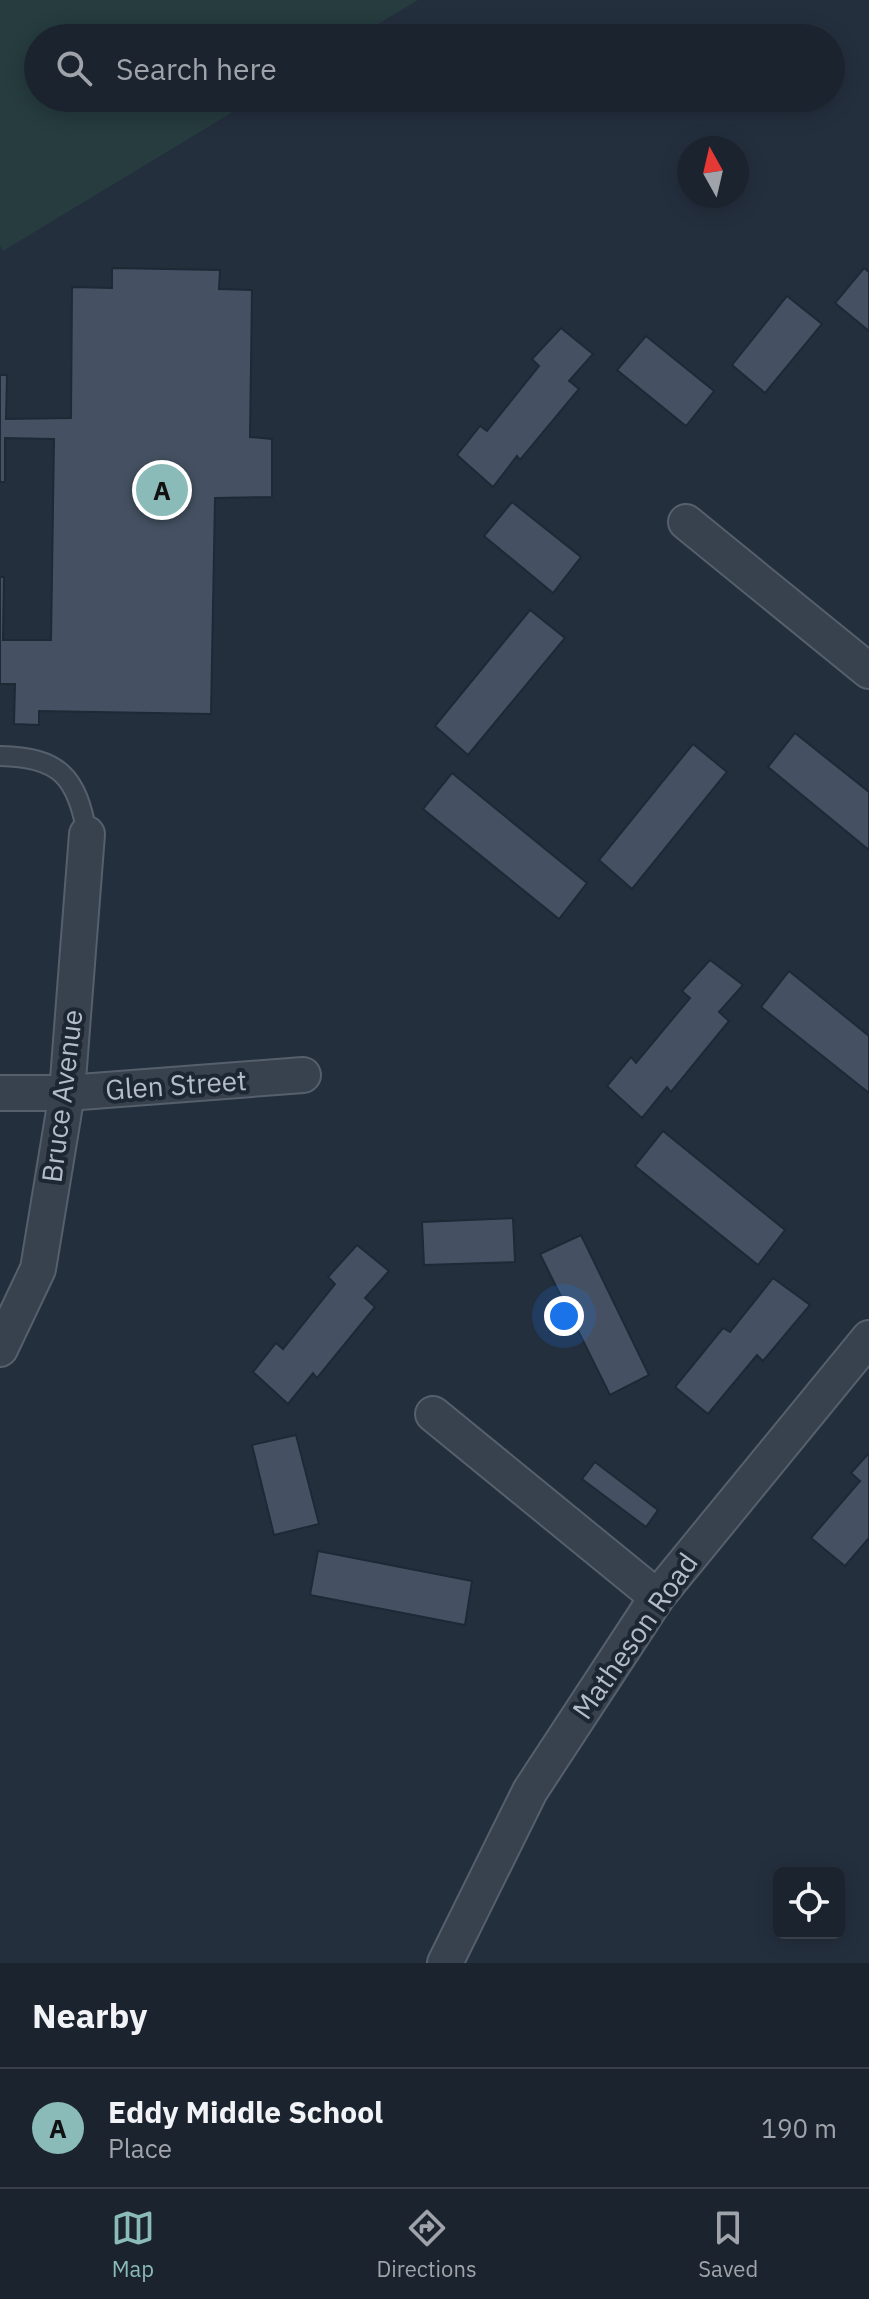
<!DOCTYPE html>
<html lang="en">
<head>
<meta charset="utf-8">
<style>
	body { margin:0; font-family:"IBM Plex Sans",sans-serif; background:#242b36; color:#f1f3f6 }
	.controls { position:absolute; right:24px; bottom:24px; display:grid; overflow:hidden; border-radius:12px; box-shadow:0 4px 20px #0003 }
	.controls button { width:72px; height:72px; display:grid; place-items:center; padding:0; border:0; border-bottom:2px solid #39404a; background:#1b232e; color:#f1f3f6; font:40px sans-serif }
	.compass { position:absolute; left:677px; top:136px; width:72px; height:72px; border-radius:50%; background:#1b232e; box-shadow:0 4px 20px #0003; rotate:352deg }
	.you { position:absolute; left:564px; top:1316px; width:28px; height:28px; margin:-20px; border:6px solid #fff; border-radius:50%; background:#1a73e8; box-shadow:0 0 0 12px #1a73e833 }
	.badge { display:grid; place-items:center; width:52px; height:52px; border-radius:50%; background:#8bbbb9; color:#111; font-size:26px; font-weight:700 }
	.pin { position:absolute; translate:-50% -50%; border:4px solid #fff; box-shadow:0 2px 8px #0006 }
	.list { margin:0; padding:0; list-style:none }
	h2 { display:flex; justify-content:space-between; align-items:center; height:104px; margin:0; padding:0 32px; font-size:34px }
	h2 small { font-size:26px; font-weight:400; color:#a0a4aa }
	.list li { display:grid; grid-template-columns:52px 1fr auto; gap:24px; align-items:center; box-sizing:border-box; height:120px; padding:0 32px; border-top:2px solid #39404a }
	.list b { display:block; font-size:30px; white-space:nowrap }
	.list p { margin:0; font-size:26px; white-space:nowrap; color:#a0a4aa }
	.list em { font-size:26px; font-style:normal; color:#a0a4aa }
	.icon { flex:none; width:44px; height:44px; fill:none; stroke:currentColor; stroke-width:2; stroke-linecap:round; stroke-linejoin:round }
	.map { position:relative; flex:none; width:869px; height:1963px; overflow:hidden }
	.search { position:absolute; background:#1b232e; box-shadow:0 4px 20px #0003; left:24px; right:24px; top:24px; height:88px; display:flex; align-items:center; gap:20px; box-sizing:border-box; padding:0 28px; border-radius:44px; color:#a0a4aa; font-size:30px }
	.sheet { height:224px; background:#1b232e }
	nav { display:flex; justify-content:space-around; align-items:center; box-sizing:border-box; height:112px; border-top:2px solid #39404a; background:#1b232e; font-size:22px; color:#a0a4aa }
	nav a { display:grid; justify-items:center; gap:4px }
	nav .on { color:#8bbbb9 }
	.map>svg:first-child { display:block }
	.green { fill:#263c3f }
	.building { fill:#455162; stroke:#1f2835; stroke-width:2 }
	.lines { fill:none; stroke-linecap:round; stroke-linejoin:round }
	.lane-casing { stroke:#565f6c; stroke-width:22 }
	.street-casing { stroke:#565f6c; stroke-width:38 }
	.lane { stroke:#38414e; stroke-width:18 }
	.street { stroke:#38414e; stroke-width:34 }
	.labels { text-anchor:middle; stroke-width:8; stroke-linejoin:round; paint-order:stroke }
	.street-label { font-size:28px; fill:#b4bcc9; stroke:#1d2633 }
</style>
</head>
<body>
<div class="map">
<svg width="869" height="1963" viewBox="0 0 869 1963">
	<rect width="100%" height="100%" fill="#242f3e"/>
	<polygon class="green" points="0,0 418,0 355,38 38,38 38,98 256,98 3,251 0,245"/>
	<g class="building">
		<polygon points="112,268 220,270 219,289 252,290 250,437 272,439 272,497 215,498 211,714 39,711 39,725 14,724 15,684 0,684 0,577 4,577 3,640 51,640 54,439 5,438 5,482 0,482 0,375 7,375 6,419 71,418 72,287 112,288"/>
		<polygon points="864,268 869,272 869,331 835,303"/>
		<polygon points="787,296 822,324 765,393 732,365"/>
		<polygon points="561,328 593,354 569,381 579,389 520,460 517,456 493,487 457,455 480,426 487,431 539,366 532,359"/>
		<polygon points="646,336 714,391 686,426 617,370"/>
		<polygon points="512,502 581,557 553,593 484,536"/>
		<polygon points="530,610 565,638 468,755 435,726"/>
		<polygon points="795,733 869,792 869,850 768,767"/>
		<polygon points="693,744 727,772 632,889 599,860"/>
		<polygon points="452,773 587,883 559,919 423,809"/>
		<polygon points="710,960 743,985 719,1012 729,1021 671,1092 667,1087 642,1118 607,1086 631,1057 636,1063 690,998 682,991"/>
		<polygon points="789,971 869,1036 869,1093 761,1007"/>
		<polygon points="663,1131 785,1230 758,1265 635,1166"/>
		<polygon points="513,1218 515,1262 424,1265 422,1222"/>
		<polygon points="581,1235 649,1375 610,1395 540,1254"/>
		<polygon points="357,1245 389,1271 365,1298 375,1307 317,1378 313,1373 288,1404 253,1372 276,1343 283,1349 335,1284 328,1277"/>
		<polygon points="773,1278 810,1305 763,1361 757,1355 708,1414 675,1387 723,1328 730,1332"/>
		<polygon points="296,1435 319,1524 274,1535 252,1445"/>
		<polygon points="869,1453 869,1538 845,1566 811,1538 860,1481 851,1473"/>
		<polygon points="595,1462 658,1510 646,1527 582,1479"/>
		<polygon points="318,1551 472,1581 465,1625 310,1595"/>
	</g>
	<g class="lines">
		<defs>
			<path id="lane" d="M0,756C60,757 77,777 87,834"/>
			<g id="street">
				<polyline points="686,522 869,671"/>
				<polyline points="0,1093 67,1093 303,1075"/>
				<polyline points="0,1349 38,1269 67,1093 87,834"/>
				<polyline points="433,1414 657,1597"/>
				<polyline points="445,1963 530,1791 657,1597 869,1338"/>
			</g>
		</defs>
		<use href="#lane" class="lane-casing"/>
		<use href="#street" class="street-casing"/>
		<use href="#lane" class="lane"/>
		<use href="#street" class="street"/>
	</g>
	<g class="labels">
		<g class="street-label">
			<text transform="translate(176 1085) rotate(-4)" y="10">Glen Street</text>
			<text transform="translate(62 1096) rotate(-83)" y="10">Bruce Avenue</text>
			<text transform="translate(635 1636) rotate(-55)" y="10">Matheson Road</text>
		</g>
	</g>
</svg>
<div class="controls">
<button><svg class="icon" aria-label="locate" viewBox="0 0 24 24"><circle cx="12" cy="12" r="6"/><path d="M12 2v4M12 18v4M2 12h4M18 12h4"/></svg></button>
</div>
<svg class="compass" viewBox="-18 -18 36 36"><path d="M0-13l5 13h-10z" fill="#e53935"/><path d="M0 13l5-13h-10z" fill="#a0a4aa"/></svg>
<div class="you"></div>
<div class="pin badge" style="left:162px;top:490px">A</div>
<div class="search"><svg class="icon" aria-label="search" viewBox="0 0 24 24"><circle cx="10" cy="10" r="6"/><path d="M15 15l6 6"/></svg>Search here</div>
</div>
<section class="sheet">
<h2>Nearby<small></small></h2>
<ul class="list">
<li><span class="badge">A</span><div><b>Eddy Middle School</b><p>Place</p></div><em>190 m</em></li>
</ul>
</section>
<nav>
<a class="on"><svg class="icon" aria-label="map" viewBox="0 0 24 24"><path d="M3 6l6-2 6 2 6-2v14l-6 2-6-2-6 2zM9 4v14M15 6v14"/></svg>Map</a>
<a><svg class="icon" aria-label="directions" viewBox="0 0 24 24"><path d="M12 3l9 9-9 9-9-9zM9 14v-3h6M13 9l2 2-2 2"/></svg>Directions</a>
<a><svg class="icon" aria-label="saved" viewBox="0 0 24 24"><path d="M7 4h10v16l-5-4-5 4z"/></svg>Saved</a>
</nav>
</body>
</html>
